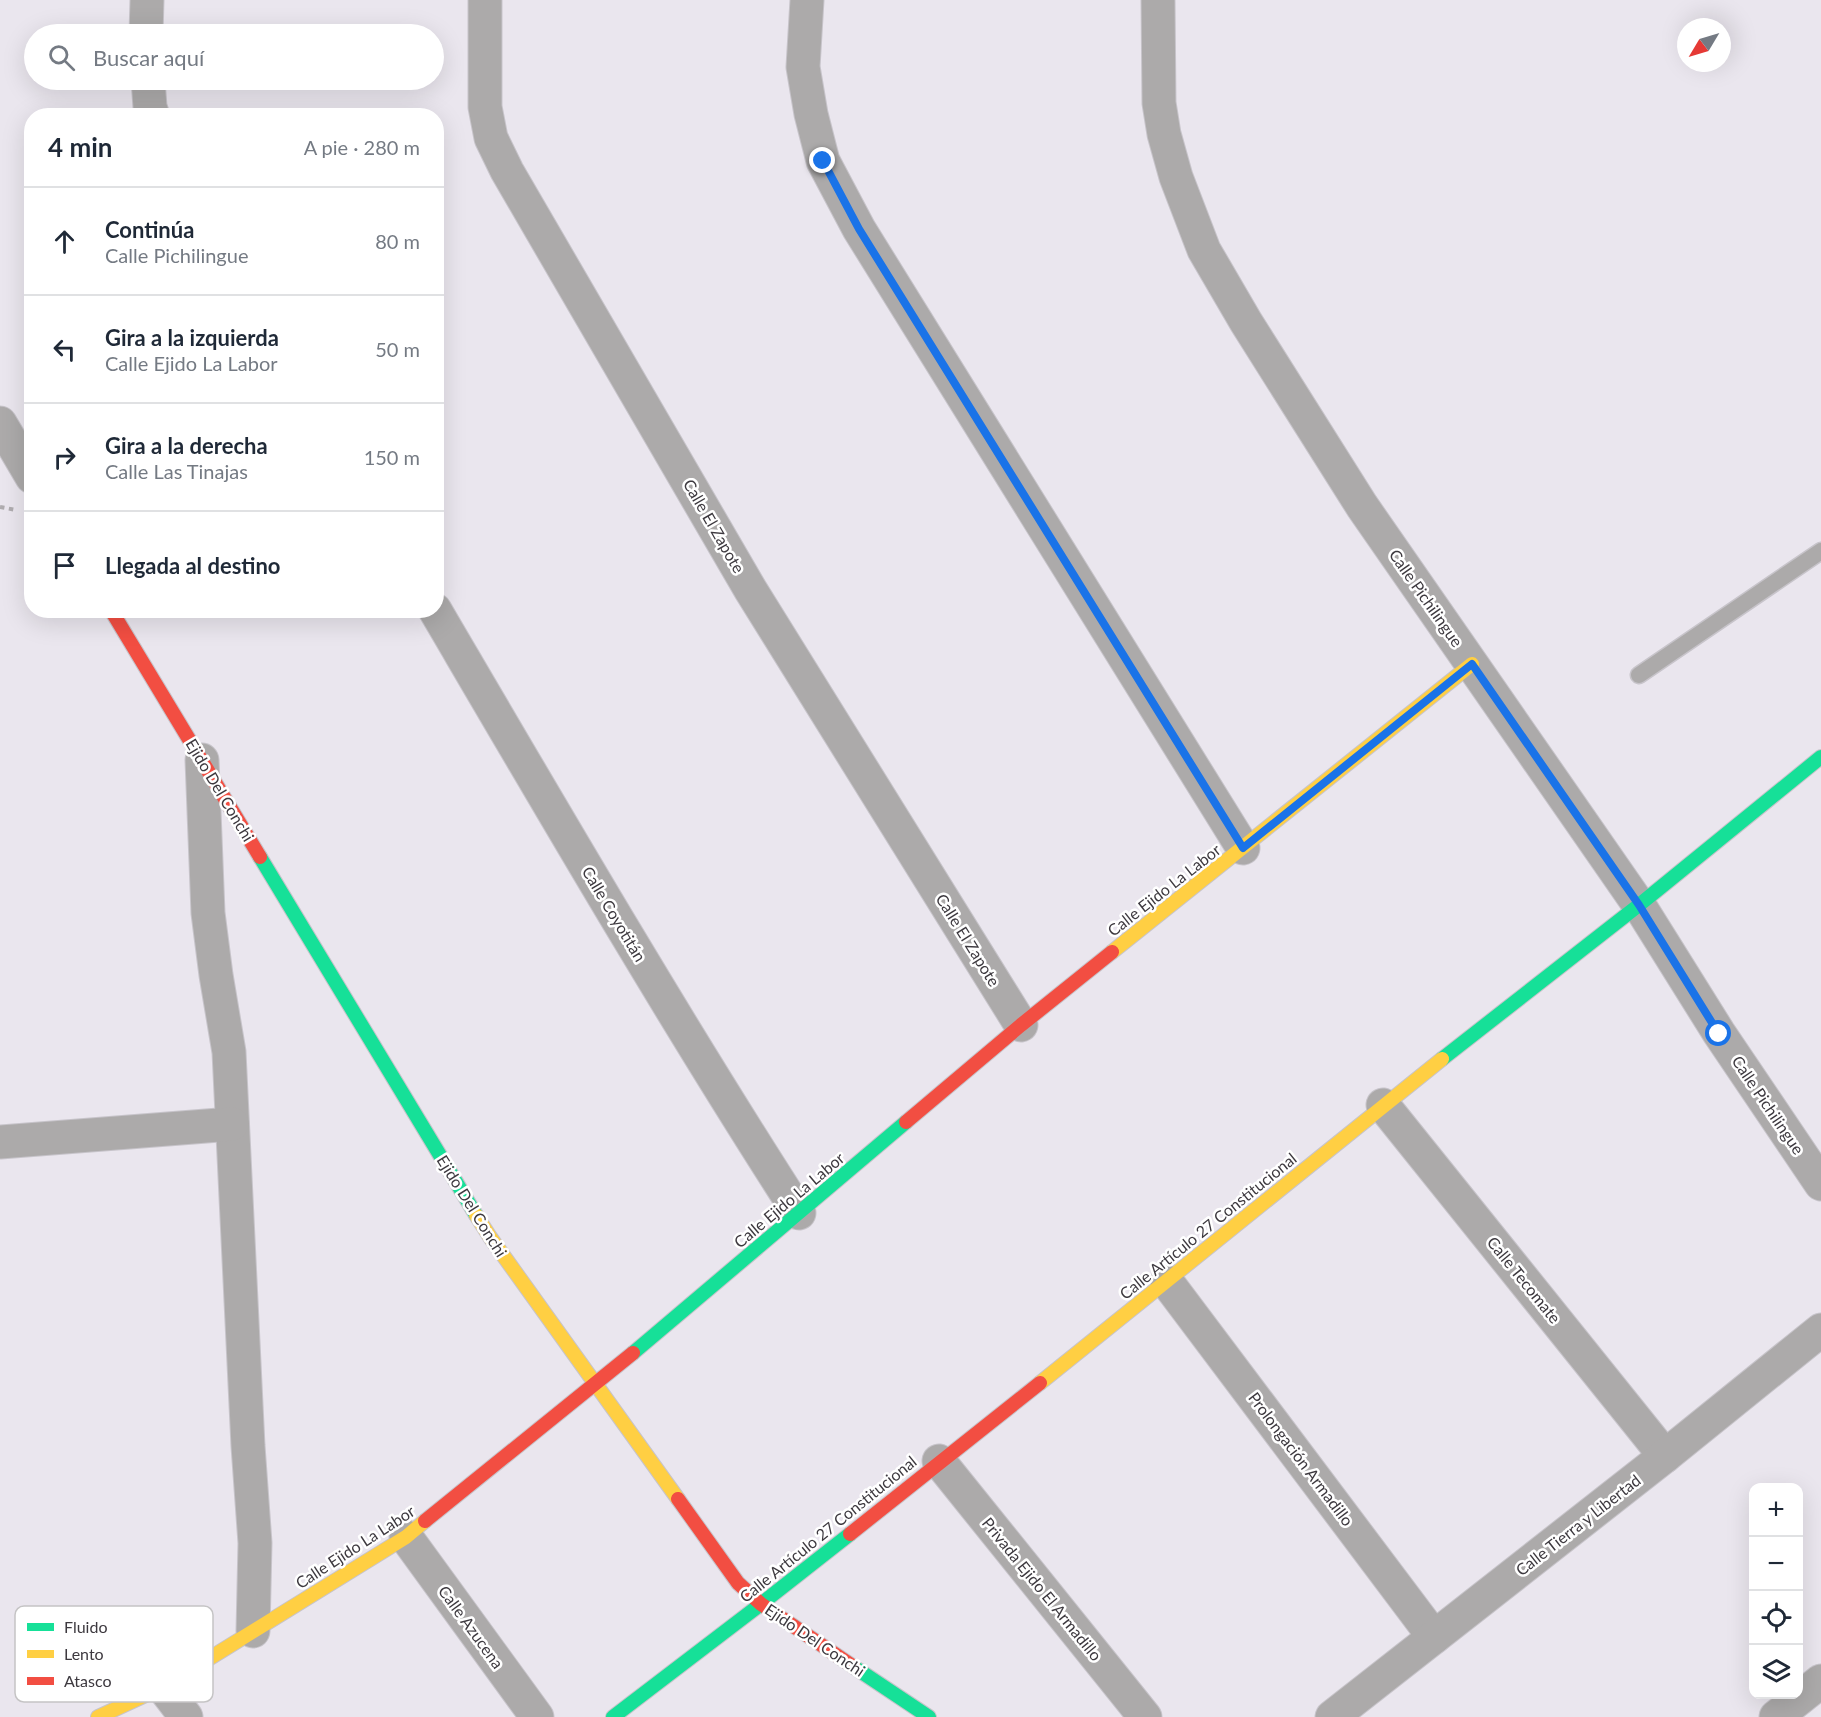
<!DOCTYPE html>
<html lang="es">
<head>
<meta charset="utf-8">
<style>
	body { margin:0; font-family:Lato,sans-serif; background:#f6f6f7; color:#1f2937 }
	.controls { position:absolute; right:18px; bottom:18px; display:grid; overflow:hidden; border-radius:12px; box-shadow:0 6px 24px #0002 }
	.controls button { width:54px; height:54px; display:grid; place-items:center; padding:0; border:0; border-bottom:2px solid #e0e1e3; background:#fff; color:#1f2937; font:30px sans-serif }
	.compass { position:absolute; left:1677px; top:18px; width:54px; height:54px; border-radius:50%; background:#fff; box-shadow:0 6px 24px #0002; rotate:232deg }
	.stop { position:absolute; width:18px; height:18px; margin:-14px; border:4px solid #1a73e8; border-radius:50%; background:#fff }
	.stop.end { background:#1a73e8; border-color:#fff; box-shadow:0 2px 6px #0008 }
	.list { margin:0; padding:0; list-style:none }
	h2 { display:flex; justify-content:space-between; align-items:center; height:78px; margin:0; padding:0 24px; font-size:26px }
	h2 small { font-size:20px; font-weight:400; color:#747a83 }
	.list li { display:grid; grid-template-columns:39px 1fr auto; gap:18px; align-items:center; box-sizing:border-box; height:108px; padding:0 24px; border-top:2px solid #e0e1e3 }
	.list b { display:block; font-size:22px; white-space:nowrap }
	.list p { margin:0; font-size:20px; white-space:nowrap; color:#747a83 }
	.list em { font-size:20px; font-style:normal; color:#747a83 }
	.icon { flex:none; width:33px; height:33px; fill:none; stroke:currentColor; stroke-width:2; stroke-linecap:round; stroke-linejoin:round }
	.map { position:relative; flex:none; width:1821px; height:1717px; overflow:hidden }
	.search { position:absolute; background:#fff; box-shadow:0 6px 24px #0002; left:24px; top:24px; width:420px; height:66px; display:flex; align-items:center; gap:15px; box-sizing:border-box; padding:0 21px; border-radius:33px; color:#747a83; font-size:22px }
	.panel { position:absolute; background:#fff; box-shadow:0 6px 24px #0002; left:24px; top:108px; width:420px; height:510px; border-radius:24px }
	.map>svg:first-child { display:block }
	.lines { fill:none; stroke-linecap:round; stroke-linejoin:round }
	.lane-casing { stroke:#c7c4ca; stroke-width:19 }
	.street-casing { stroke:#c7c4ca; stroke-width:35 }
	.fast-casing { stroke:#c7c4ca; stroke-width:16 }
	.slow-casing { stroke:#c7c4ca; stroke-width:16 }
	.jam-casing { stroke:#c7c4ca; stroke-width:16 }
	.path { stroke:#afacaf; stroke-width:4; stroke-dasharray:4.5 4.5; stroke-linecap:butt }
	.lane { stroke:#acaaaa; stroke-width:16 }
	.street { stroke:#acaaaa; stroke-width:33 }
	.fast { stroke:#16e098; stroke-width:14 }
	.slow { stroke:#ffcf43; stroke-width:14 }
	.jam { stroke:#f24e42; stroke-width:14 }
	.route { stroke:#1a73e8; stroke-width:8 }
	.labels { text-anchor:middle; stroke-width:5; stroke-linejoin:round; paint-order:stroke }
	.street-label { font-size:16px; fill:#3d393f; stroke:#fff }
	.key { fill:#fff; stroke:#c5c4c5; stroke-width:1.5 }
	.key-label { font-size:16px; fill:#3d393f }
</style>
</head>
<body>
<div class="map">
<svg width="1821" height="1717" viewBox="0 0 1821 1717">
	<rect width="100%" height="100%" fill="#eae6ee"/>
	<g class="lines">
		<defs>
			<polyline id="lane" points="1639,675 1821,551"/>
			<g id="street">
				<polyline points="485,0 485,107 491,138 507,171 750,589 1021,1025"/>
				<polyline points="807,0 803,67 811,114 823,161 859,229 1243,848"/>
				<polyline points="1158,0 1159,103 1164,134 1176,177 1204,250 1246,322 1362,506 1639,905 1719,1033 1821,1184"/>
				<polyline points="146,34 147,0"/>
				<polyline points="148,80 150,107 153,116"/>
				<polyline points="0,423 32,477"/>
				<path d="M435,610C554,813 672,1016 799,1213"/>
				<polyline points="202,760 208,913 216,975 229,1052 248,1446 255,1543 253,1631"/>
				<polyline points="1383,1105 1665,1456"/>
				<polyline points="0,1142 232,1124"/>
				<polyline points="1167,1282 1434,1637"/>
				<polyline points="939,1461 1145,1717"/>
				<polyline points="406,1537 537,1717"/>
				<polyline points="163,1687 186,1717"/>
				<polyline points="1332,1717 1665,1456 1821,1330"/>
				<polyline points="1776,1717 1821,1681"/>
			</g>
			<g id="fast">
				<polyline points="260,857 476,1215"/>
				<polyline points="1442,1059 1639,905 1821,757"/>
				<polyline points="633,1353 906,1122"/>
				<polyline points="854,1667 929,1717"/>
				<polyline points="613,1717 761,1604 850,1534"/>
			</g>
			<g id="slow">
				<polyline points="1112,952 1472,664"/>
				<polyline points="476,1215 490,1237 678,1499"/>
				<polyline points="1040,1383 1442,1059"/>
				<polyline points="98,1717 163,1687 406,1537 425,1521"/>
			</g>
			<g id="jam">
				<polyline points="111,610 260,857"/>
				<polyline points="906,1122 1021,1025 1112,952"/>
				<polyline points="678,1499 738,1583 761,1604 854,1667"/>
				<polyline points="425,1521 633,1353"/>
				<polyline points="850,1534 1040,1383"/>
			</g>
		</defs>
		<use href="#lane" class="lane-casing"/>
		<use href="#street" class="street-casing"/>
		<use href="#fast" class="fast-casing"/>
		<use href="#slow" class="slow-casing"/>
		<use href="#jam" class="jam-casing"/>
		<polyline class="path" points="0,507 16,510"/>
		<use href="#lane" class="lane"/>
		<use href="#street" class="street"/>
		<use href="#fast" class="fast"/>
		<use href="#slow" class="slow"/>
		<use href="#jam" class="jam"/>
	</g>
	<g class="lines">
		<polyline class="route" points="823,161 859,229 1243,848 1472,664 1639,905 1719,1034"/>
	</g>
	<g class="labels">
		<g class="street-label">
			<text transform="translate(714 526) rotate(60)" y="6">Calle El Zapote</text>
			<text transform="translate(1426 598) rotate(55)" y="6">Calle Pichilingue</text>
			<text transform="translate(220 790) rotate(59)" y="6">Ejido Del Conchi</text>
			<text transform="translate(1164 890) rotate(-38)" y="6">Calle Ejido La Labor</text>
			<text transform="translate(614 914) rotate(59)" y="6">Calle Coyotitán</text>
			<text transform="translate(968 940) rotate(58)" y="6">Calle El Zapote</text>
			<text transform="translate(1768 1105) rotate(56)" y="6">Calle Pichilingue</text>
			<text transform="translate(789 1200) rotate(-40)" y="6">Calle Ejido La Labor</text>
			<text transform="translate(472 1206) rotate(58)" y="6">Ejido Del Conchi</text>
			<text transform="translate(1208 1226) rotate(-39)" y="6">Calle Artículo 27 Constitucional</text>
			<text transform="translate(1524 1280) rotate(51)" y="6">Calle Tecomate</text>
			<text transform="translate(1301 1459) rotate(53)" y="6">Prolongación Armadillo</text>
			<text transform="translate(1578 1525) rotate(-38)" y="6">Calle Tierra y Libertad</text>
			<text transform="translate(828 1529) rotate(-39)" y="6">Calle Artículo 27 Constitucional</text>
			<text transform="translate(355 1547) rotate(-33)" y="6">Calle Ejido La Labor</text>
			<text transform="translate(1042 1589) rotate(51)" y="6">Privada Ejido El Armadillo</text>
			<text transform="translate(471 1627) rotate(54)" y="6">Calle Azucena</text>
			<text transform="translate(815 1640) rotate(34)" y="6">Ejido Del Conchi</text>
		</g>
	</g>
	<rect x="15" y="1606" width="198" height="96" rx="9" class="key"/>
	<rect x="27" y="1623" width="27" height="8" fill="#16e098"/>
	<rect x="27" y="1650" width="27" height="8" fill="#ffcf43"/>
	<rect x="27" y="1677" width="27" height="8" fill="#f24e42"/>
	<g class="key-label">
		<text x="64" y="1633">Fluido</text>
		<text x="64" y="1660">Lento</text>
		<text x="64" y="1687">Atasco</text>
	</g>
</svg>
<div class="controls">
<button>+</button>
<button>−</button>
<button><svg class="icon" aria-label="locate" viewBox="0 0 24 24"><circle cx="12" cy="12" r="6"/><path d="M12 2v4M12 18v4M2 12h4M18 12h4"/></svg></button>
<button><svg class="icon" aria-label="layers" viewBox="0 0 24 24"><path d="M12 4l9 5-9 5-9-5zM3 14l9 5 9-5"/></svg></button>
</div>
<svg class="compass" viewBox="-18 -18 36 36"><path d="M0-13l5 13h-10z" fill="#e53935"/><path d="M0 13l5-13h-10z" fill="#747a83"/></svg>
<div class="stop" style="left:1719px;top:1034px"></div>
<div class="stop end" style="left:823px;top:161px"></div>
<div class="search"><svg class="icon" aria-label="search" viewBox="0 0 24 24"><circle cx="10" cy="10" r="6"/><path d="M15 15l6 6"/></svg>Buscar aquí</div>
<section class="panel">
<h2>4 min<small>A pie · 280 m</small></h2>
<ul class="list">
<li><svg class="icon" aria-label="ahead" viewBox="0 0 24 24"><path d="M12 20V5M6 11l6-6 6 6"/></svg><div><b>Continúa</b><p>Calle Pichilingue</p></div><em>80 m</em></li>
<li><svg class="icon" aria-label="left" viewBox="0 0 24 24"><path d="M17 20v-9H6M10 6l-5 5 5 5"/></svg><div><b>Gira a la izquierda</b><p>Calle Ejido La Labor</p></div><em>50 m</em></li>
<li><svg class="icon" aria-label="right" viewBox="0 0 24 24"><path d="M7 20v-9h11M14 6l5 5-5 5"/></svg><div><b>Gira a la derecha</b><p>Calle Las Tinajas</p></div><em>150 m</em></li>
<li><svg class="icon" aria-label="arrive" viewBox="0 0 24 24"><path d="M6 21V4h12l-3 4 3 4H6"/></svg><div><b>Llegada al destino</b></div></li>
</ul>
</section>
</div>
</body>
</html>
